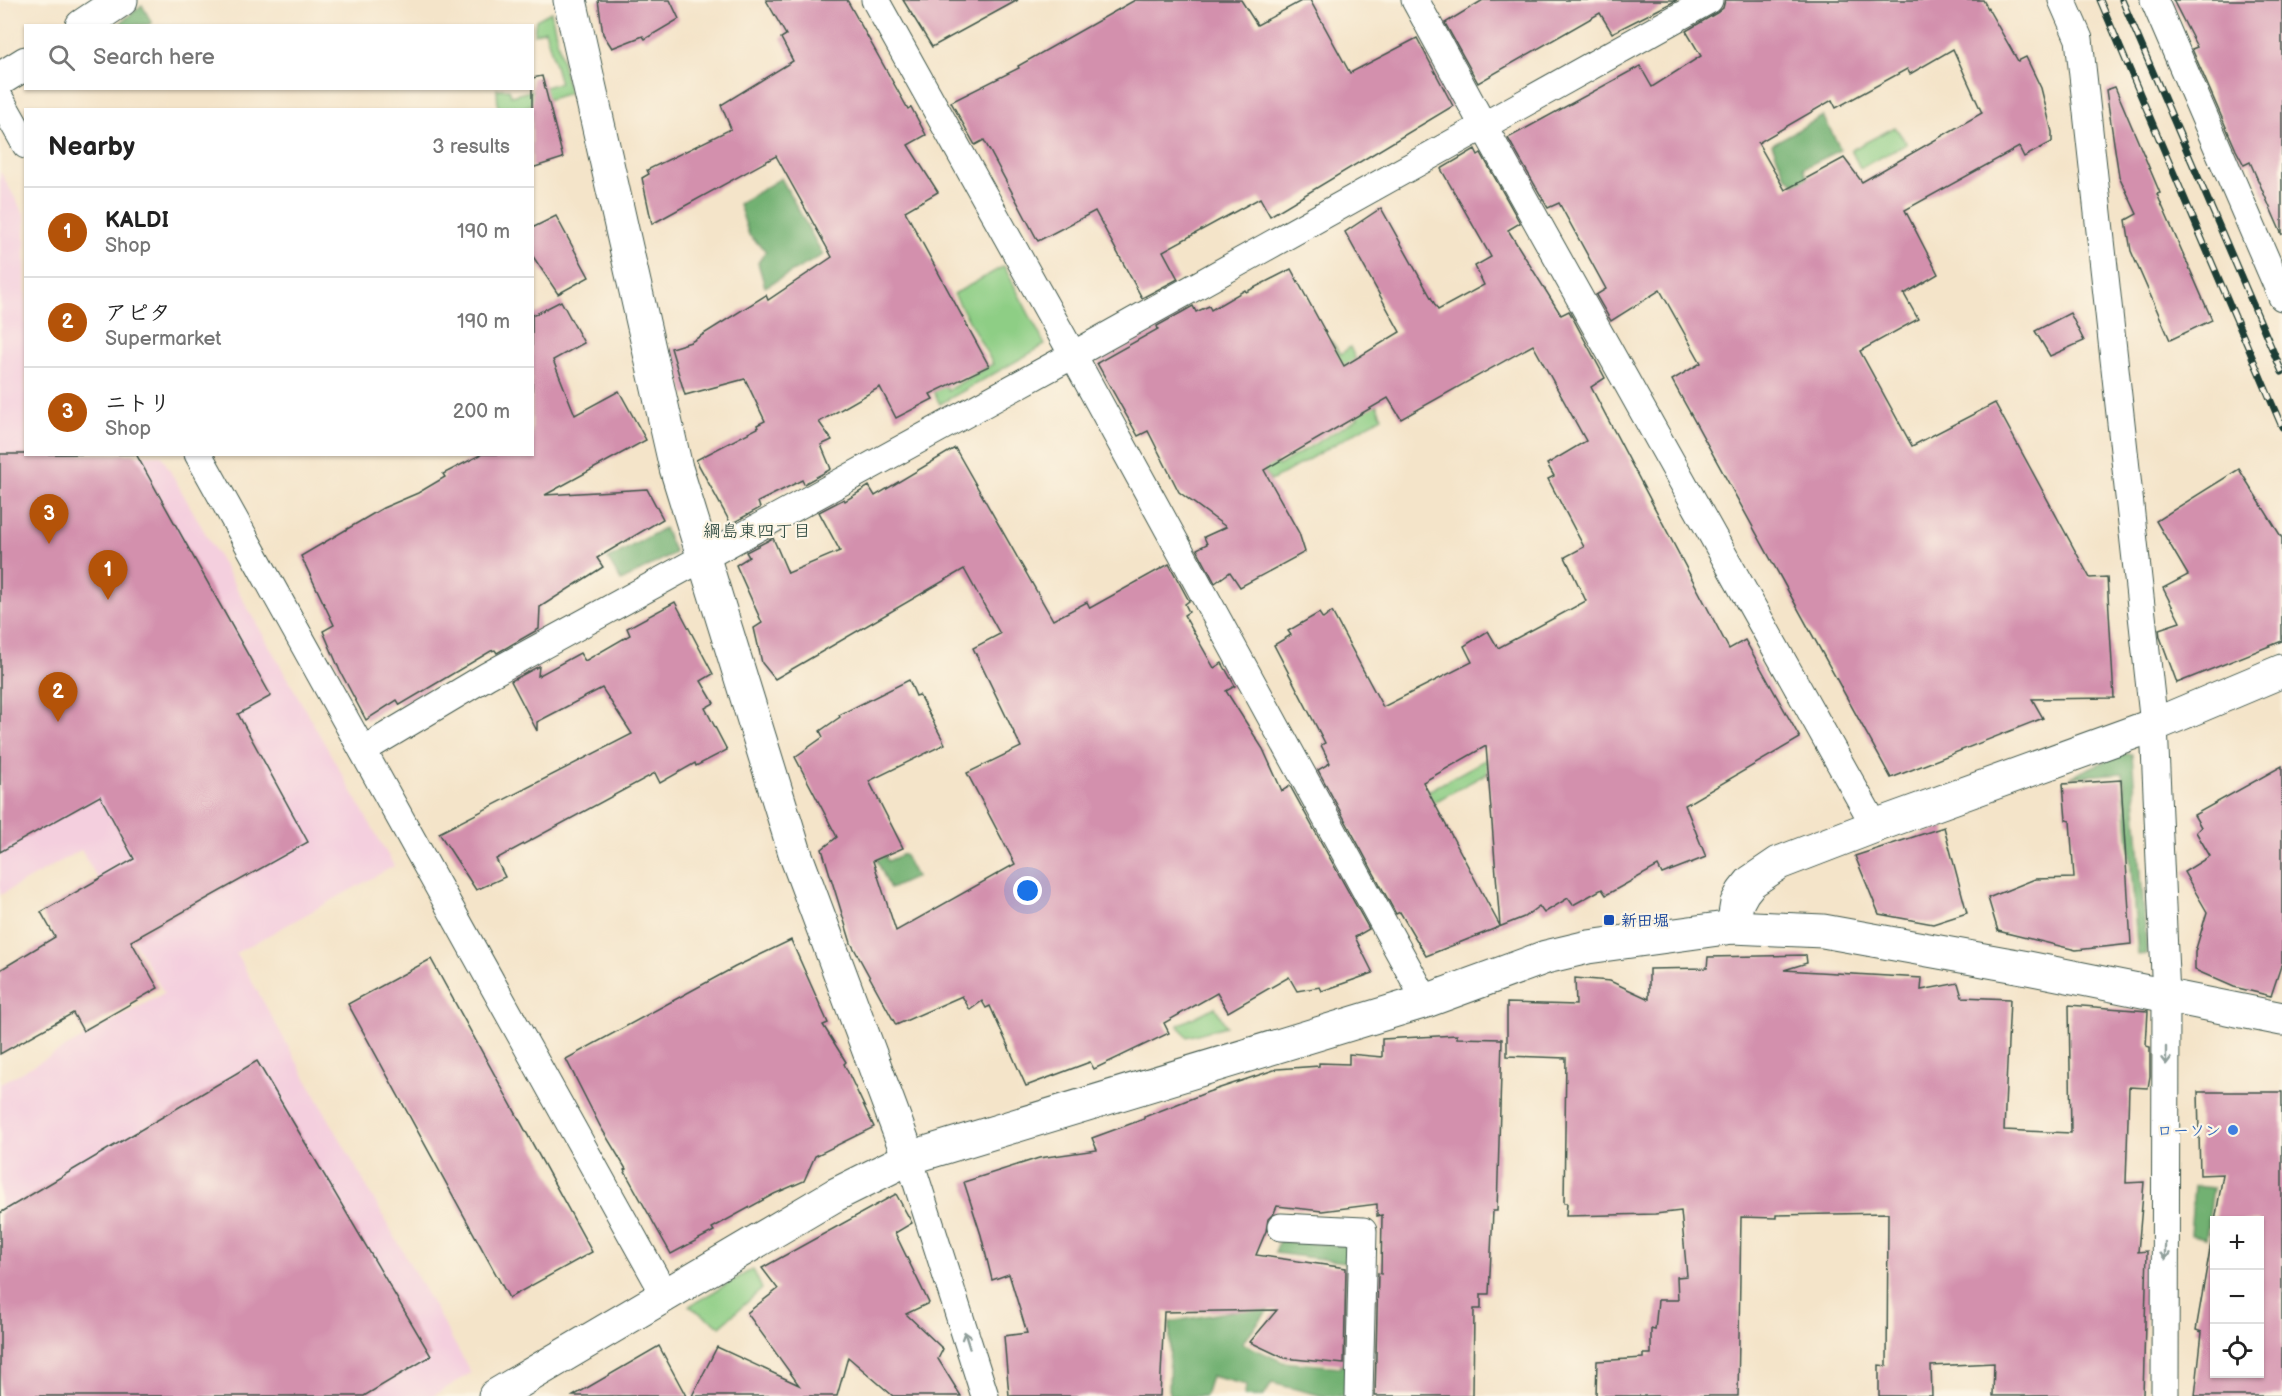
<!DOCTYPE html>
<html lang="en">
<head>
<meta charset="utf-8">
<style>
	body { margin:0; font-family:"Balsamiq Sans","Klee One",sans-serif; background:#f6f6f6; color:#222 }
	.controls { position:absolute; right:18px; bottom:18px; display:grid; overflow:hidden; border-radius:0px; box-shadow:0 2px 4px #0004 }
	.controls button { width:54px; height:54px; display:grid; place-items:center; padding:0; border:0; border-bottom:2px solid #e0e0e0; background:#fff; color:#222; font:30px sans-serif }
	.you { position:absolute; left:1028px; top:891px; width:21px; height:21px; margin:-15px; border:4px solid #fff; border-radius:50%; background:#1a73e8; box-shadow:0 0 0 9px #1a73e833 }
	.badge { display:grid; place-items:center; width:39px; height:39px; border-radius:50%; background:#b45309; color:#fff; font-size:20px; font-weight:700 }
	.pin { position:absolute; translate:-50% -50px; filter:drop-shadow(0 2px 3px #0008) }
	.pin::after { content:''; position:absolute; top:32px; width:21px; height:18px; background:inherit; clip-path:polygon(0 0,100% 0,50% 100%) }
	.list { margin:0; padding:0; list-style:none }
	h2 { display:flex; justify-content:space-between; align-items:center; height:78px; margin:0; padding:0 24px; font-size:26px }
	h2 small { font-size:20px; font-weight:400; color:#767676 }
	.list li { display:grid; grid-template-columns:39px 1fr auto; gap:18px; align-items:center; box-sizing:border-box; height:90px; padding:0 24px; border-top:2px solid #e0e0e0 }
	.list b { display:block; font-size:22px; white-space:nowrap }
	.list p { margin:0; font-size:20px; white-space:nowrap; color:#767676 }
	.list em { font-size:20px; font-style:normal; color:#767676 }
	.icon { flex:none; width:33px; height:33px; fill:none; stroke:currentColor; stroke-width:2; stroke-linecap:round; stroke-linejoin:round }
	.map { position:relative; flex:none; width:2282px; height:1396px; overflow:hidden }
	.search { position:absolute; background:#fff; box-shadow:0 2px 4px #0004; left:24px; top:24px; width:510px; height:66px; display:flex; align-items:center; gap:15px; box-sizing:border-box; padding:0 21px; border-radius:0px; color:#767676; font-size:22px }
	.panel { position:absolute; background:#fff; box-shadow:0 2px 4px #0004; left:24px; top:108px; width:510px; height:348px; border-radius:0px }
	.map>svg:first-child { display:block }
	.built { fill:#f4cfde }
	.green { fill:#8ece85; stroke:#56865c; stroke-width:1.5 }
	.forest { fill:#72b172; stroke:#487753; stroke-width:1.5 }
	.building { fill:#d390ad; fill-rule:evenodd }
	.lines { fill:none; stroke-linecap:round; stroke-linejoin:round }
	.minor-casing { stroke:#3f564a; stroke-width:29 }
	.tertiary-casing { stroke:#3f564a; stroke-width:35 }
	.minor { stroke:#fff; stroke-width:27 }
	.tertiary { stroke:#fff; stroke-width:33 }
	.rail-casing { stroke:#1f3d34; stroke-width:7 }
	.rail { stroke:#fcf5e5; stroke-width:4.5; stroke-dasharray:14; stroke-linecap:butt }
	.oneway { stroke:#8f9e9a }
	.transit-dot { fill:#1a4fb4; stroke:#fcf5e5; stroke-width:2 }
	.shop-dot { fill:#3f7fe0; stroke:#fcf5e5; stroke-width:2 }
	.labels { text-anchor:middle; stroke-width:4.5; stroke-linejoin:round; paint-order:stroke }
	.transit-label { font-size:16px; font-weight:bold; fill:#164399; stroke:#fcf5e5; text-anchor:start }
	.shop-label { font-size:16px; font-weight:bold; fill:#366cbe; stroke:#fcf5e5; text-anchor:end }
	.neighbourhood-label { font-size:18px; fill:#1f3d34; stroke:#fcf5e5 }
</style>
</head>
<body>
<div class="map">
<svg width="2282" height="1396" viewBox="0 0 2282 1396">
	<rect width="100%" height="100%" fill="#fcf5e5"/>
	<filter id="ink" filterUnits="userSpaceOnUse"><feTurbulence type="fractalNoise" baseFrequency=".0167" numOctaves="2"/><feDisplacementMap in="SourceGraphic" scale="12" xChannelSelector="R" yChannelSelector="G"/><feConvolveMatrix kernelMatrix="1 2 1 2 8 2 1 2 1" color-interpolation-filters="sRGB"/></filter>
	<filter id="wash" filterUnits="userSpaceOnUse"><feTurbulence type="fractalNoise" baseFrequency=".008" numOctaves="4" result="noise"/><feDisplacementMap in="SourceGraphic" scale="24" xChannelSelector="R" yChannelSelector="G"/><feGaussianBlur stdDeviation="1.35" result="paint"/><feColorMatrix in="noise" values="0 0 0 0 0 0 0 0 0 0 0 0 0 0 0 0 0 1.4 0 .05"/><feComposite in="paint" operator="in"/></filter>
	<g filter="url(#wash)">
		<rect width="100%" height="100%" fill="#f4e4c9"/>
		<polygon class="built" points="0,171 25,216 26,454 161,455 394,866 236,953 471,1373 433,1396 0,1396 0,1084 164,993 81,850 0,895"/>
		<g class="green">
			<polygon points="551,12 569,93 518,109 498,109 497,89 509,89 511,96 560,83 545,30 534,34 536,20"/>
			<polygon points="1895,127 1907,144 1860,168 1851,150"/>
			<polygon points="1004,266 1045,345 940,404 900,329 911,321 948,390 993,364 954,294"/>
			<polygon points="1331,341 1341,354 1350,347 1382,417 1271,481 1258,462 1269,454 1278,466 1358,418 1336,376 1315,349"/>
			<polygon points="1646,672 1653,683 1370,837 1364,826"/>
			<polygon points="1215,1007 1226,1026 1187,1037 1178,1025"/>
			<polygon points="753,1269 762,1289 720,1326 689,1306"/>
		</g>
		<g class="forest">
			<polygon points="142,5 152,23 147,25 118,25"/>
			<polygon points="1823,116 1841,150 1803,168 1810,183 1799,187 1785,175 1772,144"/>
			<polygon points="781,178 823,255 765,287 758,263 766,251 749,235 739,204"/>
			<polygon points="664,528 675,553 621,581 608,559"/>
			<polygon points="2120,754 2132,754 2147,954 2138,955 2123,773 2070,777"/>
			<polygon points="878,843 888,861 904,854 916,877 890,889 871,847"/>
			<polygon points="2194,1186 2213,1188 2206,1238 2190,1235"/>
			<polygon points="1279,1241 1353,1246 1345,1396 1323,1396 1272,1383 1264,1396 1244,1396 1247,1385 1211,1376 1205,1396 1169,1396 1170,1322 1245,1309 1276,1300 1242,1343 1283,1362 1341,1367 1345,1262 1275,1253"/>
		</g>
		<g id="blocks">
			<g class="building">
				<polygon points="598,0 670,0 679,19 645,39 643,36 612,48 603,34"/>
				<polygon points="766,0 847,0 908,109 911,107 926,135 908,145 938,192 905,211 989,366 930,394 933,399 896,418 880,387 819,422 832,440 821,445 831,469 804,484 802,480 758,502 760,508 731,524 696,460 758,428 757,425 765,421 745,379 685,395 671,348 691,342 766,295 768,300 832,257 776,156 652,224 642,178 649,174 647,170 731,129 721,105 793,61 781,38 786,35"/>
				<polygon points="903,0 1018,0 932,47"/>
				<polygon points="1135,0 1241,0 1257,25 1303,0 1310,0 1350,73 1417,38 1453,106 1270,216 1260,198 1163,251 1178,279 1142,298 1095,211 1038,241 984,140 975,145 951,102 1019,68 1018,66"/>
				<polygon points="1483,0 1677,0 1612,33 1600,13 1478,83 1445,23"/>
				<path d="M1725,0H1983L2018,61L2026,57L2041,88L2052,132V142L2024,157L2019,147L1905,210L1938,274L1904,294L1918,319L1860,351L1912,446L1995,403L2090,578L2107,577L2114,698L2032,699L2043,718L1891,778L1672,380L1701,363L1660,290L1611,321L1596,295L1606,289L1559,203L1548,208L1508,138L1640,66L1652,87L1701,56L1686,31L1717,13L1723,8ZM1953,49L1982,113L1862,182L1844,158L1785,190L1758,143L1832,100L1836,108L1907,69L1910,74Z"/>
				<polygon points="2173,0 2282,0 2282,235 2250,162 2244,165 2236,150 2192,49 2197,47"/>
				<polygon points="542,76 563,158 532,168 532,78"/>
				<polygon points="2115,87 2160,193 2157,194 2212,320 2170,340 2131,251 2126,220 2137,214 2119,176 2106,90"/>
				<path d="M1475,149L1478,155L1481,153L1520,223L1508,230L1561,315L1569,311L1605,378L1591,387L1729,649L1745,640L1800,738L1685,805L1706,857L1662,874L1658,866L1606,895L1602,889L1573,905L1568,898L1544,913L1539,906L1524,917L1426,956L1400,912L1396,914L1318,770L1330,763L1321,745L1325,743L1274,645L1291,635L1288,631L1319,613L1323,619L1332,612L1383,707L1472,662L1464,646L1488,631L1498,648L1586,601L1565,557L1584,547L1548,479L1554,476L1547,464L1586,441L1533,345L1401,419L1388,398L1264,470L1299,533L1305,552L1240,587L1230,572L1215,583L1197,549L1207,544L1204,537L1226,527L1179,492L1148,431L1138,436L1097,363L1158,329L1157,326L1193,306L1196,312L1209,306L1211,310L1245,290L1246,292L1291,269L1344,366L1400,332L1345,232L1381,208L1438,310L1484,285L1475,266L1491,257L1441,169ZM1486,746L1500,926L1423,782Z"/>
				<polygon points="556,216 589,277 558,294 532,255 532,228"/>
				<polygon points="561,301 584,343 553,360 575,415 619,391 646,440 545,495 647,489 663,519 597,558 603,567 540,607 539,629 497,653 495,650 491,651 400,705 397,700 366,720 340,671 323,631 334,625 301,556 383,508 418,493 445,477 443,474 482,454 532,454 532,313 534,315"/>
				<polygon points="2070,313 2084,341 2050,356 2035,331"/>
				<polygon points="955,448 1053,620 1087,602 1090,608 1169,564 1189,601 1185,604 1189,612 1184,615 1214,668 1222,663 1235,686 1226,691 1263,749 1282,791 1290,786 1369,929 1355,937 1373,973 1322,991 1320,987 1297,991 1289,977 1228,1012 1217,993 1164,1023 1169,1033 1094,1069 1090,1062 1026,1086 990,1006 986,1008 982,1001 970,1010 962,996 896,1025 851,943 822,849 837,837 795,757 823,737 820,731 840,717 839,715 909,680 916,696 919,695 945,744 869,781 903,848 873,861 896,931 1015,864 967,773 1021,747 973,648 1000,634 964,569 775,679 762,663 754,628 762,623 736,565 749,557 746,552 773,538 788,573 840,551 819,512 844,499 845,501 869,486 875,496"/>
				<polygon points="0,454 136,454 271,696 238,714 308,842 131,941 158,988 83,1031 73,1013 0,1054 0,970 55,937 41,912 134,859 100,796 0,852"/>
				<polygon points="2239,469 2282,538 2282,641 2177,683 2160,637 2159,629 2180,622 2163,588 2188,575 2156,521"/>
				<polygon points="675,602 713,674 701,681 714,703 705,708 727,750 696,766 695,763 660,783 655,773 496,859 505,877 476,890 439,833 632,734 602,688 537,722 537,731 511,681 539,666 538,676 580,653 585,661 630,635 627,628"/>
				<polygon points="2282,766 2282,963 2271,996 2234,987 2195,970 2195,952 2207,912 2184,872 2210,856 2196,832 2201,827 2194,815"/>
				<polygon points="2121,780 2131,944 2076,950 1998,931 1988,898 2035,879 2074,878 2070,821 2066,820 2063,784"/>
				<polygon points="1944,827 1967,913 1933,924 1879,914 1855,856"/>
				<polygon points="791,940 828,1023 823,1025 846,1062 844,1064 874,1127 815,1156 804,1181 774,1194 712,1228 714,1231 671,1254 624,1170 626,1169 600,1126 566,1059 735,967"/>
				<polygon points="1806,955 1807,963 1784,970 1922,978 1921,990 1958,983 1962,997 2010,999 2004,1130 2071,1133 2069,1005 2148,1011 2146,1046 2150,1047 2150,1076 2148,1088 2129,1087 2126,1183 2144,1182 2138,1252 2147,1251 2143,1396 1993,1396 1994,1363 1931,1366 1932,1396 1879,1396 1879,1365 1887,1366 1888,1213 1776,1215 1776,1218 1741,1217 1738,1396 1596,1396 1597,1361 1643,1358 1643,1354 1651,1354 1651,1329 1655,1330 1658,1300 1678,1300 1677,1277 1687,1276 1681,1211 1655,1214 1566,1216 1567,1203 1564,1203 1566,1058 1507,1056 1507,1003 1576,1005 1575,978 1610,981 1649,999 1649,969 1707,968 1708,957"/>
				<polygon points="431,959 592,1252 509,1298 348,1004"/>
				<polygon points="1457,1035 1457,1038 1502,1039 1497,1211 1493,1211 1489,1294 1481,1294 1481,1309 1474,1309 1473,1396 1375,1396 1378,1273 1381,1274 1382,1215 1377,1216 1377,1204 1322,1211 1277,1206 1274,1213 1268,1219 1266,1231 1256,1255 1346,1268 1344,1364 1284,1358 1250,1342 1277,1310 1164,1312 1160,1396 1009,1396 1004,1336 1027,1333 1009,1274 992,1280 981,1235 964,1182 1039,1158 1097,1150 1092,1138 1144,1119 1144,1117 1208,1092 1277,1069 1319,1066 1319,1063 1349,1064 1349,1054 1382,1057 1382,1039"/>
				<polygon points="257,1061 431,1356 364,1396 0,1396 0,1213"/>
				<polygon points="2198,1092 2282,1092 2282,1396 2195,1396 2202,1332 2196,1330 2214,1226 2214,1374 2259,1374 2259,1221 2215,1221 2223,1174 2200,1175"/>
				<polygon points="896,1194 912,1223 895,1233 929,1303 906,1314 943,1349 938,1359 961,1396 893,1396 848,1357 837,1396 692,1396 717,1347 799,1385 747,1313 778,1289 762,1268"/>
				<polygon points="659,1346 686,1396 573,1396"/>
			</g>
		</g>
	</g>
	<g filter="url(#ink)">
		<use href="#blocks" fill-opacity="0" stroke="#3f564a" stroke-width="1.5"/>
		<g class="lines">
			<defs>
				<g id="minor">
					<polyline points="875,0 1073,355 1426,1001"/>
					<polyline points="1415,0 1484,127 1875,826"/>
					<polyline points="2062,0 2079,39 2154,725 2166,997 2165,1396"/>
					<polyline points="2154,0 2282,297"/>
					<polyline points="0,99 26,145"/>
					<polyline points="198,454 665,1295"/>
					<polyline points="363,750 487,676 1073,355 1709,0"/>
					<polyline points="909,1158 985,1396"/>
					<polyline points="1281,1227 1363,1231 1359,1396"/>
				</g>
				<g id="tertiary">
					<polyline points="570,0 676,468 795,853 909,1158"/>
					<polyline points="82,26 121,0"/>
					<polyline points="0,79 26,63"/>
					<polyline points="1733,927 1737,903 1743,892 1751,882 1779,863 1875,826 2154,725 2282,671"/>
					<polyline points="495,1396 835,1195 909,1158 1426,1001 1546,957 1588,947 1733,927 1823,931 2028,968 2282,1019"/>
				</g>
			</defs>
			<use href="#minor" class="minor-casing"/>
			<use href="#tertiary" class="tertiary-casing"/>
			<use href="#minor" class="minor"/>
			<use href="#tertiary" class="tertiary"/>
			<defs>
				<g id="rail">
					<polyline points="2100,0 2282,427"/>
					<polyline points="2122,0 2282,372"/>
				</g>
			</defs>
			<use href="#rail" class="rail-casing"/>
			<use href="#rail" class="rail"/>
		</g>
		<defs><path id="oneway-shaft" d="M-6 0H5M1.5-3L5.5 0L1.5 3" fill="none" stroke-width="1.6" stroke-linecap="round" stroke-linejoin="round" transform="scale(1.5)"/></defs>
		<g class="oneway">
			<use href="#oneway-shaft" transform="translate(2166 1056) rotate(90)"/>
			<use href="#oneway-shaft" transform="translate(2165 1251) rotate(90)"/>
			<use href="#oneway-shaft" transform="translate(967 1340) rotate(-107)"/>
		</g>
	</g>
	<rect class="transit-dot" x="1603" y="914" width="12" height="12" rx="3"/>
	<circle class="shop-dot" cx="2233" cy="1130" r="6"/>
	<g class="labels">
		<g class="transit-label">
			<text x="1621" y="926">新田堀</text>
		</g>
		<g class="shop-label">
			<text x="2221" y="1136">ローソン</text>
		</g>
		<g class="neighbourhood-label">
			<text x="757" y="537">綱島東四丁目</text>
		</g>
	</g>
</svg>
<div class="controls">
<button>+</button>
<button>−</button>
<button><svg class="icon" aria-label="locate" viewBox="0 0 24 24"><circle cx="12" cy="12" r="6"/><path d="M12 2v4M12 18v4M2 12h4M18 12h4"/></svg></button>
</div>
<div class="you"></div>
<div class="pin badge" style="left:108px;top:600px">1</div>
<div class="pin badge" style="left:58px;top:722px">2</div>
<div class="pin badge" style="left:49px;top:544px">3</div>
<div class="search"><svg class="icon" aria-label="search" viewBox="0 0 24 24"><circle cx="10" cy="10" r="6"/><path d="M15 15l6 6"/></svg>Search here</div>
<section class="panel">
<h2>Nearby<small>3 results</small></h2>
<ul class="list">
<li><span class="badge">1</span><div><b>KALDI</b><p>Shop</p></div><em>190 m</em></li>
<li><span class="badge">2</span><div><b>アピタ</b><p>Supermarket</p></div><em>190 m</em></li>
<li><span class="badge">3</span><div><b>ニトリ</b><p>Shop</p></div><em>200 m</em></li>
</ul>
</section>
</div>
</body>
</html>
